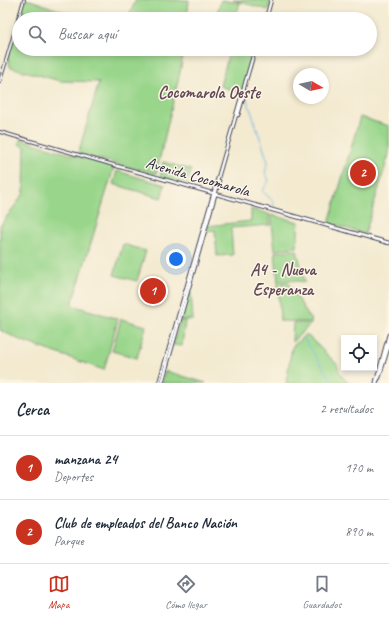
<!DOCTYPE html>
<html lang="es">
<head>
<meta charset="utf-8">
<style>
	body { margin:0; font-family:Caveat,sans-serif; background:#f6f6f7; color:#1f2937 }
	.controls { position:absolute; right:12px; bottom:12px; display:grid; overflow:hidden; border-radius:0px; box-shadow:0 2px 6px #0003 }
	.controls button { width:36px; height:36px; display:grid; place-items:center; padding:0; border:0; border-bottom:1px solid #e0e1e3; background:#fff; color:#1f2937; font:20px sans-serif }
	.compass { position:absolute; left:293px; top:68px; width:36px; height:36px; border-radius:50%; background:#fff; box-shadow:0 2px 6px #0003; rotate:99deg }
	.you { position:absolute; left:176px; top:259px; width:14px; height:14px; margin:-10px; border:3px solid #fff; border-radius:50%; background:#1a73e8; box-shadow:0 0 0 6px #1a73e833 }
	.badge { display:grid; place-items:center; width:26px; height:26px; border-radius:50%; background:#c8321e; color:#fff; font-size:13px; font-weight:700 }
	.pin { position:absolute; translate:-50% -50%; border:2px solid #fff; box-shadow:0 1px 4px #0006 }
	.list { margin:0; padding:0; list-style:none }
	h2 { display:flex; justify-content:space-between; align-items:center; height:52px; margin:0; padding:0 16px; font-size:17px }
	h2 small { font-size:13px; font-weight:400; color:#747a83 }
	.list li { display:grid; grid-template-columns:26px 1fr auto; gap:12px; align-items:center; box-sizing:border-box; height:64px; padding:0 16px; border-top:1px solid #e0e1e3 }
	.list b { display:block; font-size:15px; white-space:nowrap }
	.list p { margin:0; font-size:13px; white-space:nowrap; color:#747a83 }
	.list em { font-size:13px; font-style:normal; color:#747a83 }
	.icon { flex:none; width:22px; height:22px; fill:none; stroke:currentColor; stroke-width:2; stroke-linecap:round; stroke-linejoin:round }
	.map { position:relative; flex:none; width:389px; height:383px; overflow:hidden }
	.search { position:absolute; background:#fff; box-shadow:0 2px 6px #0003; left:12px; right:12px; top:12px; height:44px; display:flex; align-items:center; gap:10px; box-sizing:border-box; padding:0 14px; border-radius:22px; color:#747a83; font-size:15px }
	.sheet { height:180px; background:#fff }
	nav { display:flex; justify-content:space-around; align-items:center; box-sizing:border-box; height:56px; border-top:1px solid #e0e1e3; background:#fff; font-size:11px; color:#747a83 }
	nav a { display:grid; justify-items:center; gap:2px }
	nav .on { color:#c8321e }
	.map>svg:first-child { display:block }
	.green { fill:#99d68b; stroke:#5e7c63 }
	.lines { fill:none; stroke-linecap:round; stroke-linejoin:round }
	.stream { stroke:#66b2df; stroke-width:1 }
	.tertiary-casing { stroke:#414051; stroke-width:4 }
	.secondary-casing { stroke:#414051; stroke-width:4.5 }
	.primary-casing { stroke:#414051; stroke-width:5 }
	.tertiary { stroke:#fff; stroke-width:2 }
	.secondary { stroke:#fff; stroke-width:2.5 }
	.primary { stroke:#fff; stroke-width:3 }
	.labels { text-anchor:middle; stroke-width:3; stroke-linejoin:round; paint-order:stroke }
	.street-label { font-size:16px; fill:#22223b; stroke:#fcf5e5 }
	.neighbourhood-label { font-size:17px; font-weight:bold; fill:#634a57; stroke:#fcf5e5 }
</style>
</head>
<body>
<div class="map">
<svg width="389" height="383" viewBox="0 0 389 383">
	<rect width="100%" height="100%" fill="#fcf5e5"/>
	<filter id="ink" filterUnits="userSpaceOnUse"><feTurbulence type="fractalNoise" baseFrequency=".025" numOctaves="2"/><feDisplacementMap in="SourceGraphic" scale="8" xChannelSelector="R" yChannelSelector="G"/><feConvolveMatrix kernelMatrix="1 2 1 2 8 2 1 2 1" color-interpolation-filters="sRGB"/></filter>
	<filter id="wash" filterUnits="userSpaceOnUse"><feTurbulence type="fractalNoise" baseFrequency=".012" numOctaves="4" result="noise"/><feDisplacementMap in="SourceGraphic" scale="16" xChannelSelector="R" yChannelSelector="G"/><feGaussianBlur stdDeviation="0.9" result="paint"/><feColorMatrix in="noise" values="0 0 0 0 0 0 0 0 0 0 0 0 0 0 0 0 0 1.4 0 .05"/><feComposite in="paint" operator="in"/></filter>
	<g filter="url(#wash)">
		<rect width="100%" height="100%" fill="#f3ead0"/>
		<g class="green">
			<polygon points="24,0 30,0 85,19 19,19"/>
			<polygon points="136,0 189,0 187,19 127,19"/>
			<polygon points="221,0 240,3 235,19 215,19"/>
			<polygon points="233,0 271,0 268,10"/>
			<polygon points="19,19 19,49 183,49 181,68 156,174 78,154 99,82 60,81 10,67 8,58"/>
			<polygon points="230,49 254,49 242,93 220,86"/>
			<polygon points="360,117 389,126 389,154 365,234 329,223"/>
			<polygon points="20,139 114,167 72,305 118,319 104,370 20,340 0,330 0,226 24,193 25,147 19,144"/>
			<polygon points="163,162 191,170 187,185 160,177"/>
			<polygon points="117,171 165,185 161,198 113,184"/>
			<polygon points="251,209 269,214 270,225 231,228 233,255 217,256 215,230 206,231 207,226 251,221"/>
			<polygon points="271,215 299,222 297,247 275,250"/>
			<polygon points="123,244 146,251 137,281 114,275"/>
			<polygon points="297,250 305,282 289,280 278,282 275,252"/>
			<polygon points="288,282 312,322 280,321 278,284"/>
			<polygon points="191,293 193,320 180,320 187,294"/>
			<polygon points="121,319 146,326 137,358 112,351"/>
			<polygon points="180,321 185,321 182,346 173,345"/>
			<polygon points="293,323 312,323 292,342"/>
			<polygon points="306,334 337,364 340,374 348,383 286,383 292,347"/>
			<polygon points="165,371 206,383 162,383"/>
		</g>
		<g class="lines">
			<g class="stream">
				<polyline points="246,96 268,162 265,172 269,181 262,191 273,201 274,207"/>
				<polyline points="303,337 333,383"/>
				<polyline points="371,383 374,381"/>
				<polyline points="379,383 382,374"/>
			</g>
		</g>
	</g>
	<g filter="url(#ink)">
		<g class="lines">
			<defs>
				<g id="tertiary">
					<polyline points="0,81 24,0"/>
					<polyline points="0,132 117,166"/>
				</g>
				<g id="secondary">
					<polyline points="266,19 271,0"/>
					<polyline points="238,115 245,91"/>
					<polyline points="117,166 389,243"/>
					<polyline points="159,383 255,49"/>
					<polyline points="162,383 219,181"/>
				</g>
				<g id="primary">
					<polyline points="377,380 379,377 389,344"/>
					<polyline points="376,383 389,335"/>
				</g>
			</defs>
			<use href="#tertiary" class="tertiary-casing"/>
			<use href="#secondary" class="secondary-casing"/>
			<use href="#primary" class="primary-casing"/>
			<use href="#tertiary" class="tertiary"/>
			<use href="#secondary" class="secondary"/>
			<use href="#primary" class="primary"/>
		</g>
	</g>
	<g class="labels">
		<g class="street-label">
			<text transform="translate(198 176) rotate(16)" y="6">Avenida Cocomarola</text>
		</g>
		<g class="neighbourhood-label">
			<text x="209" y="98">Cocomarola Oeste</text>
			<text x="283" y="275">A4 - Nueva<tspan x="283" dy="20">Esperanza</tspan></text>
		</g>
	</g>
</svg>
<div class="controls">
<button><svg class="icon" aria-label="locate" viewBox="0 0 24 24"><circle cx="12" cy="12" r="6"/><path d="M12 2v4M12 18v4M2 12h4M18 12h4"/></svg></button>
</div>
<svg class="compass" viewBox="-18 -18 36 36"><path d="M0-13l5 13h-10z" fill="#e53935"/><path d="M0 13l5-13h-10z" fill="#747a83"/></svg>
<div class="you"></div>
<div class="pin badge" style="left:153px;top:291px">1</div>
<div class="pin badge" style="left:363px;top:173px">2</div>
<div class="search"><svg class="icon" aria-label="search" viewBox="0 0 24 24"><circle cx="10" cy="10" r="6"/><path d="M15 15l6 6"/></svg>Buscar aquí</div>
</div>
<section class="sheet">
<h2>Cerca<small>2 resultados</small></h2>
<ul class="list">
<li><span class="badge">1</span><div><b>manzana 24</b><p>Deportes</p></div><em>170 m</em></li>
<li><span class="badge">2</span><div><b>Club de empleados del Banco Nación</b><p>Parque</p></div><em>890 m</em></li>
</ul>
</section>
<nav>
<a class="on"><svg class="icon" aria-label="map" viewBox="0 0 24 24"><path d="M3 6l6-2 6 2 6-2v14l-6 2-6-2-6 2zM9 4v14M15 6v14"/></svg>Mapa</a>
<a><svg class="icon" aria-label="directions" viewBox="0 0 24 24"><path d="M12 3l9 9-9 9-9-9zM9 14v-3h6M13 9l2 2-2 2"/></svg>Cómo llegar</a>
<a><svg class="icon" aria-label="saved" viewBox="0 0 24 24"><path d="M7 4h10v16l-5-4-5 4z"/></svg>Guardados</a>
</nav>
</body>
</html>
